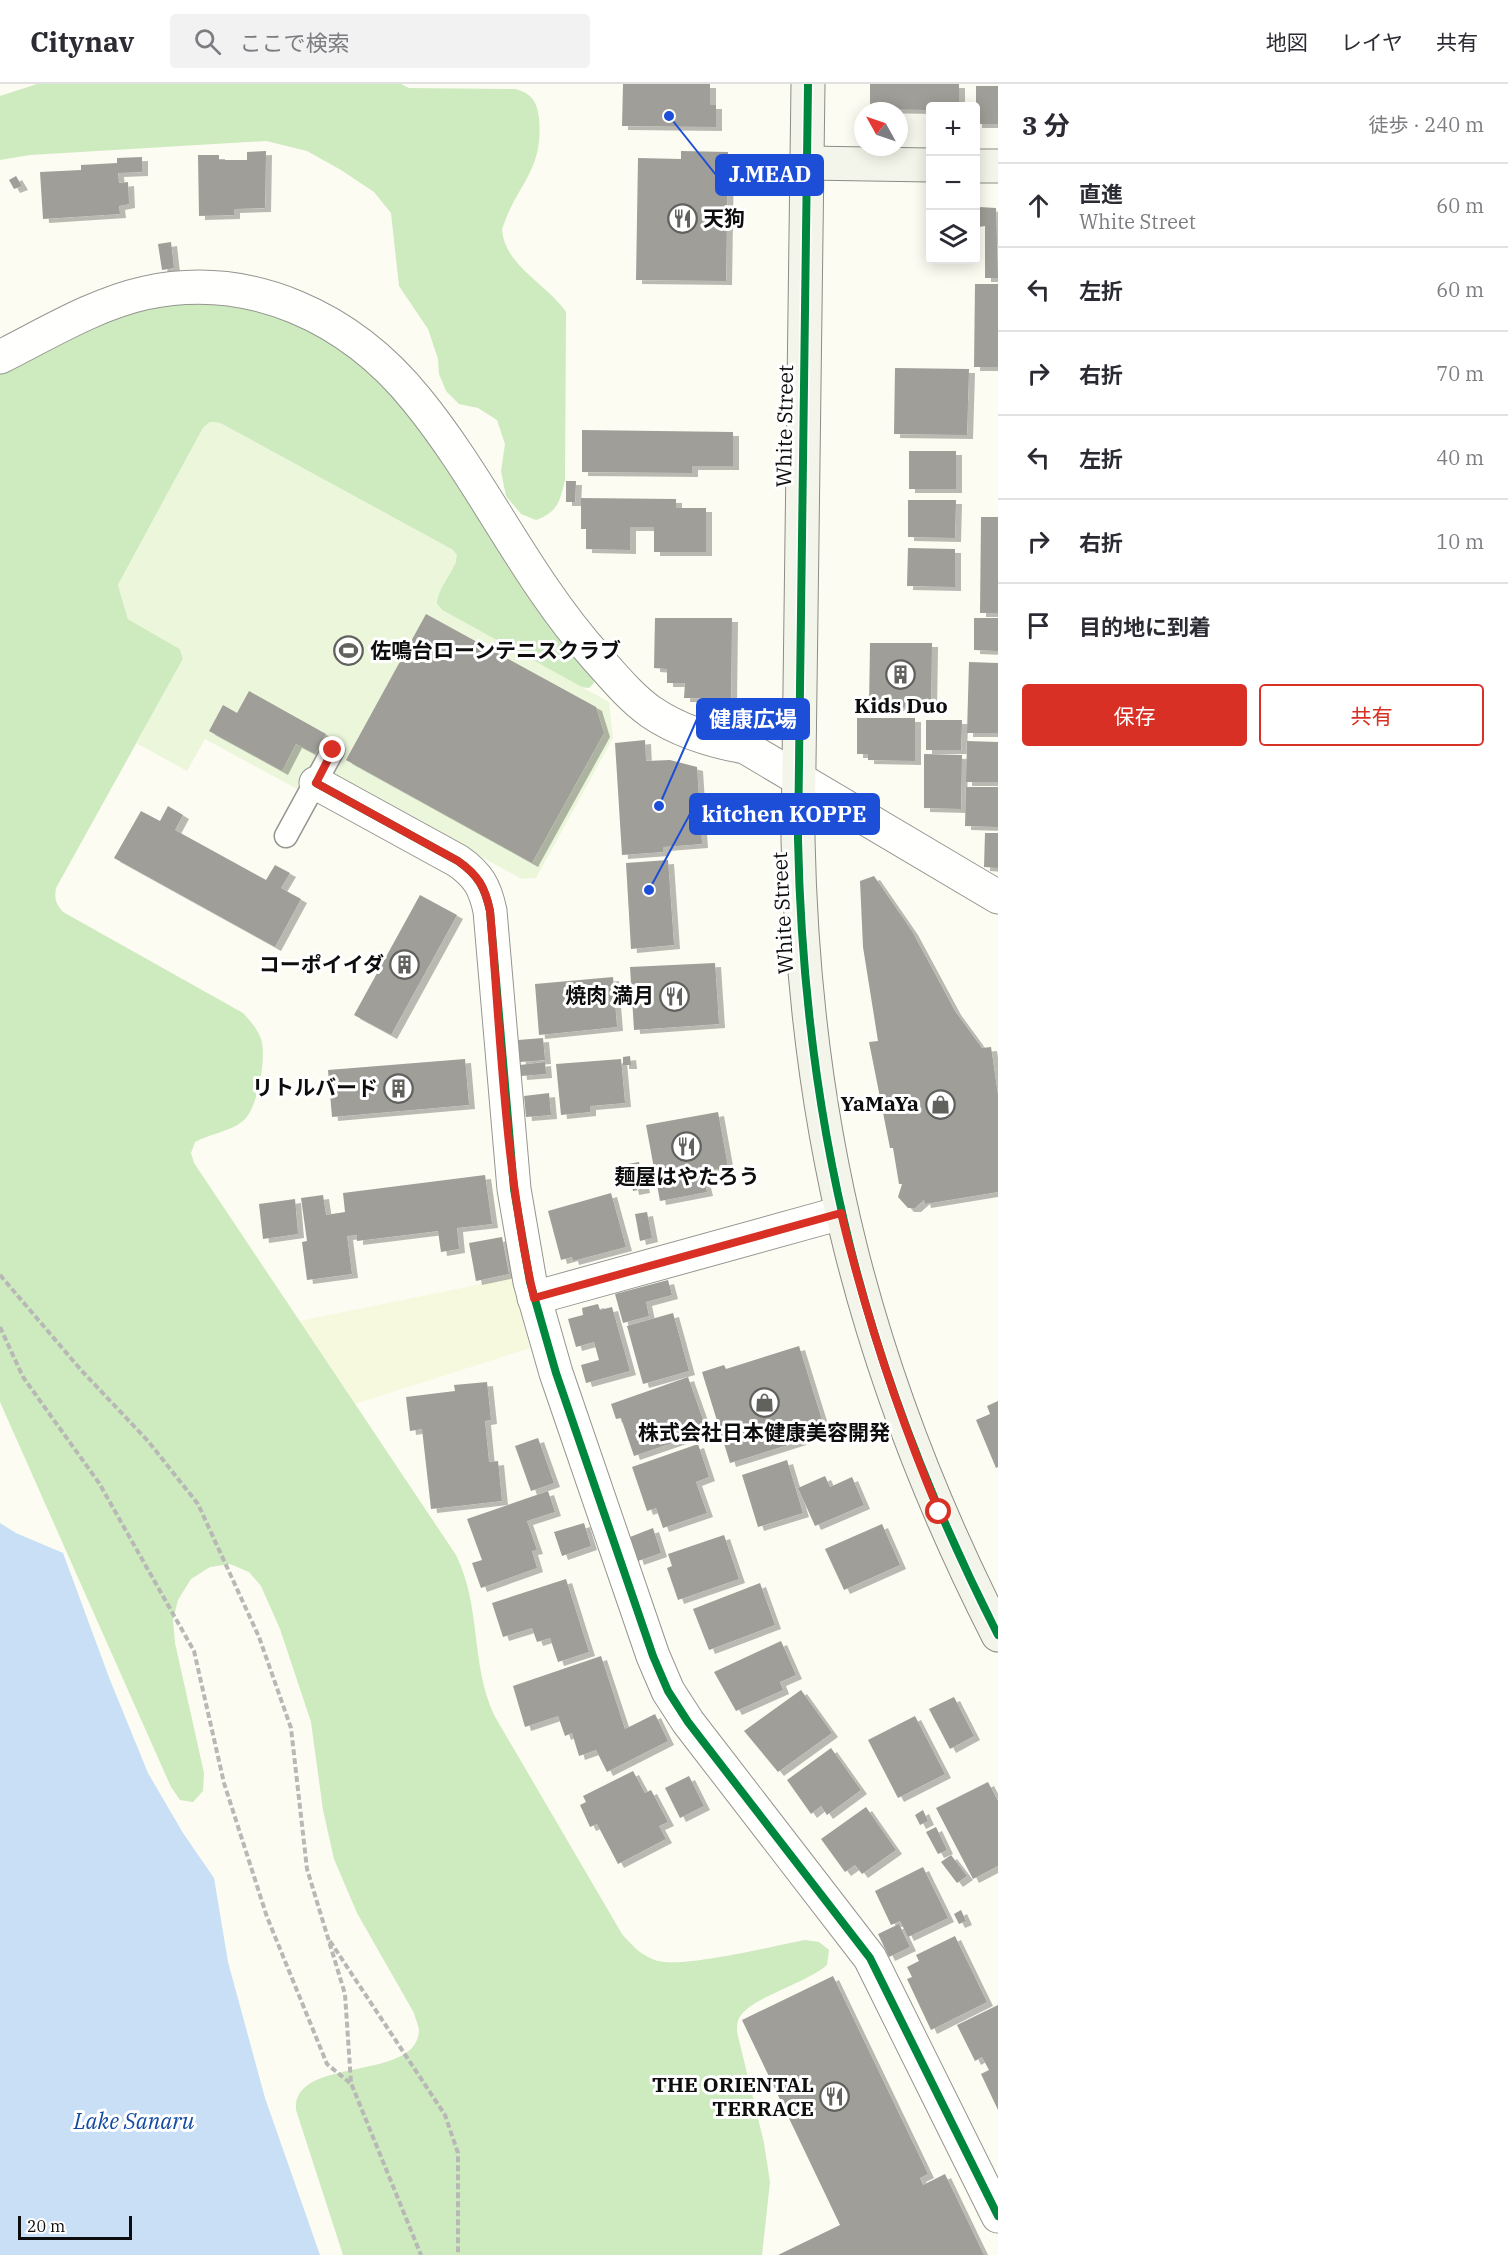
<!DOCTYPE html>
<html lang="ja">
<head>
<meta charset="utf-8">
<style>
	body { margin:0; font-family:"IBM Plex Serif","Noto Sans JP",serif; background:#f2f2f3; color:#2b2b33 }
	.controls { position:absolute; right:18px; top:18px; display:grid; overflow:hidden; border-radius:6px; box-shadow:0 3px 15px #0003 }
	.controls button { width:54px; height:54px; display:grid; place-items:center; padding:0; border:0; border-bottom:2px solid #e1e1e2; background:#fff; color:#2b2b33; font:30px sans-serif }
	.compass { position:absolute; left:854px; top:18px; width:54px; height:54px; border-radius:50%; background:#fff; box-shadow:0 3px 15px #0003; rotate:310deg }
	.scale { position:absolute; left:18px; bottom:15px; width:114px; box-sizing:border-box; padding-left:6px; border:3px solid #0e0e0e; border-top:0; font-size:16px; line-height:21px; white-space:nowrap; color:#0e0e0e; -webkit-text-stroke:4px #fff; paint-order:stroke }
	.stop { position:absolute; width:18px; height:18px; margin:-14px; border:4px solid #d93025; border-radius:50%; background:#fff }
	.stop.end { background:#d93025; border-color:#fff; box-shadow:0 2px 6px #0008 }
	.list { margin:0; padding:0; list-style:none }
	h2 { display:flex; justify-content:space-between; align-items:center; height:78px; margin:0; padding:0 24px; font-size:26px }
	h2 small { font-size:20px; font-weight:400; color:#7c7c81 }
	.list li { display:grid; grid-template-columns:39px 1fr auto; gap:18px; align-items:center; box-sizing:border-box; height:84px; padding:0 24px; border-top:2px solid #e1e1e2 }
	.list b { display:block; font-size:22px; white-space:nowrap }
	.list p { margin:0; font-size:20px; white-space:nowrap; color:#7c7c81 }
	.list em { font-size:20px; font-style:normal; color:#7c7c81 }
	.actions { display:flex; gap:12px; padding:18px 24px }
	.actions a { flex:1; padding:14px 0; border:2px solid #d93025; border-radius:6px; text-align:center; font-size:21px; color:#d93025 }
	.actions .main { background:#d93025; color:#fff }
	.icon { flex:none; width:33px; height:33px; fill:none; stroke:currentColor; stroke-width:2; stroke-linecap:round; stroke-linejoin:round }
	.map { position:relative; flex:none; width:998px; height:2171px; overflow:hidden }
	header { display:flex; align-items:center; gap:36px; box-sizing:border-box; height:84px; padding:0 30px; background:#fff; border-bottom:2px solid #e1e1e2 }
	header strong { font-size:28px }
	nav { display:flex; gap:33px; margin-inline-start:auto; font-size:21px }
	.search { width:420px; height:54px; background:#f2f2f3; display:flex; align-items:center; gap:15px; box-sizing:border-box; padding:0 21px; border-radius:6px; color:#7c7c81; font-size:22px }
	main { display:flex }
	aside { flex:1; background:#fff }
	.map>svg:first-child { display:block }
	.farmland { fill:#f6f9de }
	.forest { fill:#ceeabf }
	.pitch { fill:#ebf6db }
	.water { fill:#c8dff6 }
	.building { fill:#9f9e98; filter:url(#shadow) }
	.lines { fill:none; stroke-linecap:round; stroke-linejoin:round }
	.lane-casing { stroke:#959591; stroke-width:25 }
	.street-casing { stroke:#959591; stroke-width:35 }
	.secondary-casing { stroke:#8c8c87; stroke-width:35 }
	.path { stroke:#b8b8b6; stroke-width:4; stroke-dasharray:6 3; stroke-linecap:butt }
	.lane { stroke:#fffffd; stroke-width:22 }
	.street { stroke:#fffffd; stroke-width:33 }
	.secondary { stroke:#f4f5ea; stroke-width:33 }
	.cycleway-casing { stroke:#fff; stroke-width:11 }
	.cycleway { stroke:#00873e; stroke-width:8 }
	.route { stroke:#d93025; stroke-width:8 }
	.labels { text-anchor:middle; stroke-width:6; stroke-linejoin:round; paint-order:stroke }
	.poi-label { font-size:21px; font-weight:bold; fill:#0e0e0e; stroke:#fff; text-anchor:end }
	.street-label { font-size:21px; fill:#0e0e0e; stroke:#fff }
	.water-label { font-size:22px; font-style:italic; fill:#134ba4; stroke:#fff }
	.leader { fill:none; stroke:#1d4ed8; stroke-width:2 }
	.callout-dot { fill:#1d4ed8; stroke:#fff; stroke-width:2 }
	.callout { fill:#1d4ed8; stroke:#1d4ed8; stroke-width:2 }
	.callout-label { font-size:22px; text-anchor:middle; font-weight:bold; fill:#fff }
</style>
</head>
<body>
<header>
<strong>Citynav</strong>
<div class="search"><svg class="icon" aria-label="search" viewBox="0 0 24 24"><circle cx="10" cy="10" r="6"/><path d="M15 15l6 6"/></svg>ここで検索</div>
<nav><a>地図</a><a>レイヤ</a><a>共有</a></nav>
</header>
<main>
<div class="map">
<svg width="998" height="2171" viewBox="0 0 998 2171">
	<defs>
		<filter id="shadow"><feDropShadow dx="6" dy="4" stdDeviation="0" flood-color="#0004"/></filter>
	</defs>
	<rect width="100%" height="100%" fill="#fcfcf2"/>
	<polygon class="farmland" points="511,1194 530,1264 355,1320 299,1237"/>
	<g class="forest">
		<path d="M37,0H401L409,4L515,5C531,9 537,17 539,34C544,88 516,100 502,146C505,182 547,200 566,228L565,396C560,417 558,428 536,436L521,430L506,412L501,387L505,360L497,336L478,324L459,320L446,307L439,290L438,275L428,245L399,202L391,129L374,108L341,86L307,67L266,57L30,71L0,76V12Z"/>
		<path d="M192,216L236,219L320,248L365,283L405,323L592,592L594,599L589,604L581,603L442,526L437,520V511L456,478L453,466L220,339L210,338L203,344L118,501L128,535L180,565L183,575L56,804C54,815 56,820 63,828L243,929C251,938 257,944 261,955C267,972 258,1022 245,1035C232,1048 211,1049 195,1058L191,1069L194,1079L456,1471C482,1525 470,1578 494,1631L622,1850C633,1862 641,1872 658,1877C686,1884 773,1862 805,1856L819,1858L829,1866L827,1881C806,1899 755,1913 742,1930C737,1935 737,1941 737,1948L764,2059L770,2098L762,2171H343L296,2026C292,1971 416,1999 419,1947C419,1942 415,1934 414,1929L357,1829L334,1775L323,1726L311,1638L280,1545L261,1502L249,1488L230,1480L210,1483L191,1495L178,1516L173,1536L175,1559L204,1689L203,1707L193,1718L180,1716L171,1703L0,1318V289L105,237L147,223Z"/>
	</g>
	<path class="pitch" d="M210,338L220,339L453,466L457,471C455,489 438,502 437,520L442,526L609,618L613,654L536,794L522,795L313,681L299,706L205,655L187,687L136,659L183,575L180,565L128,535L118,501L203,344Z"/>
	<polygon class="water" points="0,1439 16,1449 63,1469 110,1596 148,1689 183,1749 214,1794 228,1878 265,2014 320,2171 0,2171"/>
	<g class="building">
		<polygon points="623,0 710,0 710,21 716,21 716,43 622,42"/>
		<polygon points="870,0 959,0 959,22 930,22 930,26 870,25"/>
		<rect x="976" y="2" width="22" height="38"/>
		<polygon points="266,67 265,124 234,125 234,131 199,132 198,71 219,71 219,76 247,76 247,68"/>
		<polygon points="681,67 728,68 726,197 636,196 638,74 681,75"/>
		<polygon points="142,73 142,88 118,89 119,99 128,98 129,120 119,122 120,130 43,135 40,88 81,86 81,81 117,79 117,74"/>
		<polygon points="16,92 22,102 14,105 9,96"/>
		<polygon points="979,123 996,124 998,194 985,194 985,142 979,143"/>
		<polygon points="171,158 174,184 162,186 158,160"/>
		<polygon points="975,200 998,200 998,283 974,283"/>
		<polygon points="895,284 969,285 967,351 894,350"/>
		<polygon points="582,346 733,348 733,382 692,382 692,389 582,388"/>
		<rect x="909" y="367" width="47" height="38"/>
		<polygon points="566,397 576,397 575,418 566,418"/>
		<polygon points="581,414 676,415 676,424 706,424 706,468 654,468 654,443 630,443 630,466 586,465 586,445 581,445"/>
		<polygon points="908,416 956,416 955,454 908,453"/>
		<polygon points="981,433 998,433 998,529 980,529"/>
		<polygon points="908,464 955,465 955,503 907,502"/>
		<polygon points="426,530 596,623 604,649 532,779 346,676"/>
		<polygon points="655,534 732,534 731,615 684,614 685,599 667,599 667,585 654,584"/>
		<polygon points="974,534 998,534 998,567 974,566"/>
		<polygon points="870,559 932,559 931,623 869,623"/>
		<polygon points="969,578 998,579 998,649 967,649"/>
		<polygon points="249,607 326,650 315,670 296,660 282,687 209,647 223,621 237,629"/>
		<polygon points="857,634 915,634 915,677 868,676 868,670 857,670"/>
		<polygon points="926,636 962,636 961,666 926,666"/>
		<polygon points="645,656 646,677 670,676 697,683 702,760 663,763 663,768 622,771 615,659"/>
		<polygon points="967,657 998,658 998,698 966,698"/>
		<polygon points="924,670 962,671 961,725 924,724"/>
		<polygon points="966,703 998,703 998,743 965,742"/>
		<polygon points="168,722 183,731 175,746 266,796 275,781 290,789 281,804 301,815 275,863 114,774 141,727 160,737"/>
		<polygon points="985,749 998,749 998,784 984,783"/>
		<polygon points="668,776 674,861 631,865 626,779"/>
		<polygon points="874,792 912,847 955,927 982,964 991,963 998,1011 998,1108 925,1120 924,1116 915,1124 908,1124 898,1113 902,1100 899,1100 893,1064 890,1064 869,958 878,957 863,863 860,797"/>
		<polygon points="420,811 457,831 391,951 354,931"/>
		<polygon points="715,879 719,940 634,946 630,883"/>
		<polygon points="613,893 617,943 539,951 535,900"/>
		<polygon points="543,954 545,976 520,978 518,956"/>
		<polygon points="630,972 631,981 623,981 623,973"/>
		<polygon points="465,975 469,1021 332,1033 328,986"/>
		<polygon points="621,975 625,1019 590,1022 590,1028 561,1031 556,980"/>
		<polygon points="545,978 546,990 521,992 520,981"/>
		<polygon points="549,1009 551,1031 526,1033 524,1012"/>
		<polygon points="718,1028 728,1083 702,1088 707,1108 660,1117 646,1041"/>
		<polygon points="639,1078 644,1105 633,1107 628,1080"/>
		<polygon points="485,1091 492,1140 457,1144 459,1165 441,1168 438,1147 357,1157 357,1151 347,1152 352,1190 307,1196 302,1158 307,1157 301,1114 323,1111 326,1131 345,1128 343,1109"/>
		<polygon points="611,1109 626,1163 573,1177 572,1173 561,1176 548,1127"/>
		<polygon points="295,1115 298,1150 263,1155 259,1120"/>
		<polygon points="647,1128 652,1154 640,1157 635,1130"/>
		<polygon points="502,1153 509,1190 476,1197 469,1159"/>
		<polygon points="668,1196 672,1211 646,1218 649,1232 623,1239 615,1210"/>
		<polygon points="598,1220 600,1226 612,1223 630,1287 586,1299 581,1281 599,1276 594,1258 576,1263 568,1235 583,1231 582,1224"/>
		<polygon points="673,1229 689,1287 643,1300 627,1242"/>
		<polygon points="799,1262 826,1349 730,1379 702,1288 724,1281 726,1285"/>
		<polygon points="688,1293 707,1347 634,1372 621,1334 616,1335 611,1320"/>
		<polygon points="487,1298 491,1336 485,1337 489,1378 498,1377 502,1417 431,1425 422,1345 410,1347 406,1313 455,1307 454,1301"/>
		<polygon points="998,1317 998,1383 996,1384 976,1336 990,1330 987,1322"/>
		<polygon points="538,1354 554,1399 531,1407 515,1362"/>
		<polygon points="698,1360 709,1393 696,1398 707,1429 663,1444 656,1424 647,1427 632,1383"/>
		<polygon points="787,1376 803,1429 758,1443 742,1391"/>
		<polygon points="825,1392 830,1403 852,1393 864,1421 815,1442 798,1404"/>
		<polygon points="548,1407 555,1428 527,1437 537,1466 532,1467 537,1484 481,1504 472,1479 482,1476 467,1435"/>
		<polygon points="584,1439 591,1462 562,1472 554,1448"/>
		<polygon points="882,1440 900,1481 844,1506 825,1465"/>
		<polygon points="653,1444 661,1469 638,1477 630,1453"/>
		<polygon points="724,1451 739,1495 678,1516 667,1484 672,1482 668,1470"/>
		<polygon points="566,1495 589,1568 558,1578 550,1554 537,1558 532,1544 503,1553 492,1519"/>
		<polygon points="760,1499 775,1541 709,1566 693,1525"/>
		<polygon points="781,1557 796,1591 780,1598 783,1606 736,1627 714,1588"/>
		<polygon points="601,1572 625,1645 655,1630 668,1657 607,1688 596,1666 579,1672 572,1649 565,1652 558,1632 525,1643 513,1602"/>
		<polygon points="801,1606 832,1649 778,1688 744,1647"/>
		<polygon points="954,1613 974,1652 950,1665 929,1625"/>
		<polygon points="915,1632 945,1690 898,1714 868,1656"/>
		<polygon points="831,1664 861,1706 827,1731 821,1722 811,1730 787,1696"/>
		<polygon points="633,1687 645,1709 651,1706 668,1738 659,1742 666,1755 618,1780 597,1740 590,1743 580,1721 586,1718 583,1712"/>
		<polygon points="689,1692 704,1722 680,1734 665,1704"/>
		<polygon points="988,1698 998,1717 998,1782 973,1795 936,1724"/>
		<polygon points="866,1723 896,1766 862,1790 855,1781 845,1788 821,1755"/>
		<polygon points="923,1726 928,1737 920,1741 915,1731"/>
		<polygon points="936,1743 947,1766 938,1770 926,1748"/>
		<polygon points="951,1771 967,1792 957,1799 941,1778"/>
		<polygon points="923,1783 948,1834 908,1853 900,1837 891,1841 875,1807"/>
		<polygon points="961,1826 966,1837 959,1840 954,1830"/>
		<polygon points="899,1840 910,1863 889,1873 878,1850"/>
		<polygon points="955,1852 987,1918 931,1946 907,1895 912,1893 907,1883 919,1877 916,1871"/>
		<polygon points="833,1892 928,2090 920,2094 923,2101 945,2090 984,2171 778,2171 840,2141 742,1936"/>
		<polygon points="998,1921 998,2026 981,1990 989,1986 982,1973 975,1977 957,1941"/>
	</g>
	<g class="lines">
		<defs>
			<polyline id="lane" points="286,752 333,666"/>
			<g id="street">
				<path d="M0,273C46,250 95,220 145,209C251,186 351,234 417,316C483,397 526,495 596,573C613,592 630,613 651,628C679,647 711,657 745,663L998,813"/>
				<path d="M316,699L458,777C478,791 485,803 490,827L514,1105L530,1198L556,1289L653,1572L668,1607L688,1638L870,1874L998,2132"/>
				<polyline points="534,1214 841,1129"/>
			</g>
			<g id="secondary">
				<path d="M808,0L798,755C804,1046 866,1292 998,1551"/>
				<polyline points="808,79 930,81"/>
				<polyline points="976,82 998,82"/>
			</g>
		</defs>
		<use href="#lane" class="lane-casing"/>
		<use href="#street" class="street-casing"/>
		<use href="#secondary" class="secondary-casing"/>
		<g class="path">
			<polyline points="0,1191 81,1286 148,1357 198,1420 259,1553 291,1644 307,1785 345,1910 351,1999 421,2171"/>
			<polyline points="0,1243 23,1293 99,1399 194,1567 224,1699 267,1833 327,1980 350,1999"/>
			<polyline points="330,1857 445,2031 458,2069 458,2171"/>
		</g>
		<use href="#lane" class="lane"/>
		<use href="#street" class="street"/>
		<use href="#secondary" class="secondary"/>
		<defs>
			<g id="cycleway">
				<path d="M808,0L798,755C804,1046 866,1292 998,1551"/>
				<path d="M316,699L458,777C478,791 485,803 490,827L514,1105L530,1198L556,1289L653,1572L668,1607L688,1638L870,1874L998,2132"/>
			</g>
		</defs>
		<use href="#cycleway" class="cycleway-casing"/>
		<use href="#cycleway" class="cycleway"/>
	</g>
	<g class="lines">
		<path class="route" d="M333,666L316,699L458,777C478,791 485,803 490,827C501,956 505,1088 534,1214L841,1129C866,1232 898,1330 939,1428"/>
	</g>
	<defs>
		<symbol id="restaurant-ring" viewBox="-11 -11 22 22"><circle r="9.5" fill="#fff" stroke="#61615e" stroke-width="1.5"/><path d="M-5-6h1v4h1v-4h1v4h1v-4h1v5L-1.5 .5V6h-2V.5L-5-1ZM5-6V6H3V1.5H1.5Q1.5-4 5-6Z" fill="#61615e"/></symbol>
		<symbol id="stadium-ring" viewBox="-11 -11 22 22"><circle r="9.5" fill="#fff" stroke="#61615e" stroke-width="1.5"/><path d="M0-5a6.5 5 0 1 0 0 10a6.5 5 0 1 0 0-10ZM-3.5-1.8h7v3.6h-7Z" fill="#61615e"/></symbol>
		<symbol id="building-ring" viewBox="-11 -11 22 22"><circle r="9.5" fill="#fff" stroke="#61615e" stroke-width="1.5"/><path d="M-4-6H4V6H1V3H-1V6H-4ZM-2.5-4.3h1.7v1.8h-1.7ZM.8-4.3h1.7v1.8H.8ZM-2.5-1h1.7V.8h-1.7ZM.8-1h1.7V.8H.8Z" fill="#61615e"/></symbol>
		<symbol id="shop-ring" viewBox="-11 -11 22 22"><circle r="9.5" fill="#fff" stroke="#61615e" stroke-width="1.5"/><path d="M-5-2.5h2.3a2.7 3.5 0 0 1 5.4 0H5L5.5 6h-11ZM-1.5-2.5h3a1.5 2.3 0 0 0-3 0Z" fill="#61615e"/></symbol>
	</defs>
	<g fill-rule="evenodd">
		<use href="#restaurant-ring" x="666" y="118" width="33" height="33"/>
		<use href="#stadium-ring" x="332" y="550" width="33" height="33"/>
		<use href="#building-ring" x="884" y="574" width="33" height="33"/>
		<use href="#building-ring" x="388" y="864" width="33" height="33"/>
		<use href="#restaurant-ring" x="658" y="896" width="33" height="33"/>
		<use href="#building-ring" x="382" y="988" width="33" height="33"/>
		<use href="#shop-ring" x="924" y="1004" width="33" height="33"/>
		<use href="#restaurant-ring" x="670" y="1046" width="33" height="33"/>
		<use href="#shop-ring" x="748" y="1302" width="33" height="33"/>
		<use href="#restaurant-ring" x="818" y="1996" width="33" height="33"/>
	</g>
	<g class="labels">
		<g class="poi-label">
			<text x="703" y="142" text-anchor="start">天狗</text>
			<text x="370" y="574" text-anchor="start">佐鳴台ローンテニスクラブ</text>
			<text x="901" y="629" text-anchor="middle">Kids Duo</text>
			<text x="384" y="888">コーポイイダ</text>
			<text x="654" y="919">焼肉 満月</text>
			<text x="378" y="1011">リトルバード</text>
			<text x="919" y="1027">YaMaYa</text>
			<text x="687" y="1100" text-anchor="middle">麺屋はやたろう</text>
			<text x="764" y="1356" text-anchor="middle">株式会社日本健康美容開発</text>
			<text x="814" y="2008">THE ORIENTAL<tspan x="814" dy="24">TERRACE</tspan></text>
		</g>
		<g class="street-label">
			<text transform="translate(785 342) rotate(-89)" y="7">White Street</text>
			<text transform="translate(783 829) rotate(-93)" y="7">White Street</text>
		</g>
		<g class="water-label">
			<text x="134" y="2045">Lake Sanaru</text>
		</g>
	</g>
	<path class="leader" d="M669 32L716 91M659 722L697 635M649 806L690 730"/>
	<g class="callout-dot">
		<circle cx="669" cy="32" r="6"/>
		<circle cx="659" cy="722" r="6"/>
		<circle cx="649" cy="806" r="6"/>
	</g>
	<g class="callout">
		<rect x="716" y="71" width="107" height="40" rx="6"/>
		<rect x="697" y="615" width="112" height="40" rx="6"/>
		<rect x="690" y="710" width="189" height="40" rx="6"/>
	</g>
	<g class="callout-label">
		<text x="770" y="98">J.MEAD</text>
		<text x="753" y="643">健康広場</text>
		<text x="784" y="738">kitchen KOPPE</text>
	</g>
</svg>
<div class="controls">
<button>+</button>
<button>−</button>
<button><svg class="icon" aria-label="layers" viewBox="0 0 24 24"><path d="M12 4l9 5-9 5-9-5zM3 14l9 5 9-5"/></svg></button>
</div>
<svg class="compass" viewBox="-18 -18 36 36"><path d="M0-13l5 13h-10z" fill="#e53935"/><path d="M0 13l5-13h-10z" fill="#7c7c81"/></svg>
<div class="scale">20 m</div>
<div class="stop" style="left:939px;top:1428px"></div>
<div class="stop end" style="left:333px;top:666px"></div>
</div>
<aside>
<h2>3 分<small>徒歩 · 240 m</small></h2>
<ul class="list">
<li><svg class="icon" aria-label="ahead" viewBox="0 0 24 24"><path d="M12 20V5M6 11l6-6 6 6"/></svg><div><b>直進</b><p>White Street</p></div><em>60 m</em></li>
<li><svg class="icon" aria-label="left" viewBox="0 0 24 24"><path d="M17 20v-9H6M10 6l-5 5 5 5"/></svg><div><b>左折</b></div><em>60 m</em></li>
<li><svg class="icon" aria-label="right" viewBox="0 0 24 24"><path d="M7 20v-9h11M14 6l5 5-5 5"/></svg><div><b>右折</b></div><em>70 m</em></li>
<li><svg class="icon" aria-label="left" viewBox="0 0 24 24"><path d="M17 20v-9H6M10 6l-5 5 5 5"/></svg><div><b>左折</b></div><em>40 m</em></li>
<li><svg class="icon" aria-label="right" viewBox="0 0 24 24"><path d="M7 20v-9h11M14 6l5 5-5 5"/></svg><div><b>右折</b></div><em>10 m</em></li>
<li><svg class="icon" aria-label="arrive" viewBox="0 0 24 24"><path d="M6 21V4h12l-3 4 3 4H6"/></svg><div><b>目的地に到着</b></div></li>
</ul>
<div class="actions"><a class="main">保存</a><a>共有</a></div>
</aside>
</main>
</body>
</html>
